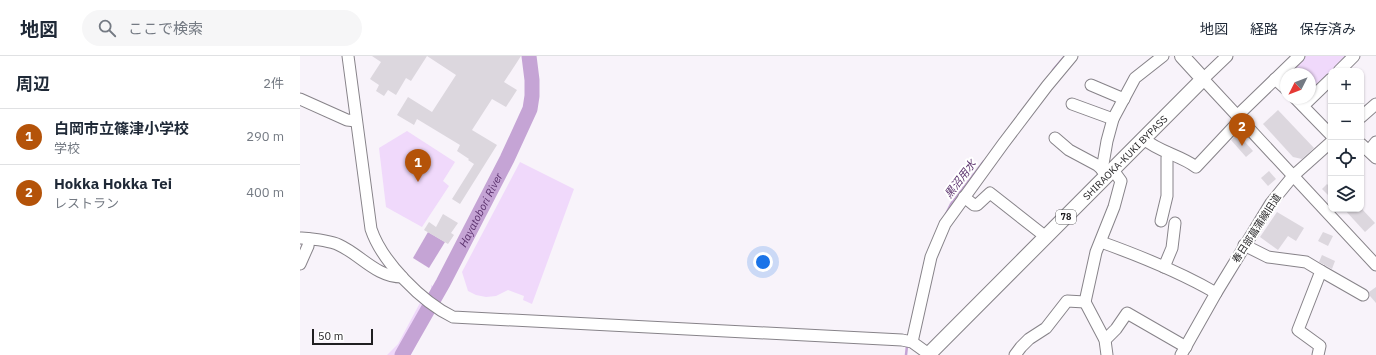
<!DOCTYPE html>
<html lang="ja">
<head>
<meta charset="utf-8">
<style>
	body { margin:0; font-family:"IBM Plex Sans","Noto Sans JP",sans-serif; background:#f6f6f7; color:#1f2937 }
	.controls { position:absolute; right:12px; top:12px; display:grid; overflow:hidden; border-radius:8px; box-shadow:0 1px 3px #0004 }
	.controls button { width:36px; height:36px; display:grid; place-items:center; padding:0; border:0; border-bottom:1px solid #e0e1e3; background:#fff; color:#1f2937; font:20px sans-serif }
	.compass { position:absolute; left:980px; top:12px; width:36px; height:36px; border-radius:50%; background:#fff; box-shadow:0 1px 3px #0004; rotate:228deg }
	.scale { position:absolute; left:12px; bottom:10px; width:61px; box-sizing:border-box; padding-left:4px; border:2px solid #201f21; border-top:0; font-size:11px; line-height:14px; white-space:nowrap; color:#201f21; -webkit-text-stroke:3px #fff; paint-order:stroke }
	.you { position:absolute; left:463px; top:206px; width:14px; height:14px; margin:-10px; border:3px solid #fff; border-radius:50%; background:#1a73e8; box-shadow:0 0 0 6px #1a73e833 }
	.badge { display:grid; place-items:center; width:26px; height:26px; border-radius:50%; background:#b45309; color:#fff; font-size:13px; font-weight:700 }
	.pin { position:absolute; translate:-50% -33px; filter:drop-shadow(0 1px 2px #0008) }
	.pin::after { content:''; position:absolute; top:21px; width:14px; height:12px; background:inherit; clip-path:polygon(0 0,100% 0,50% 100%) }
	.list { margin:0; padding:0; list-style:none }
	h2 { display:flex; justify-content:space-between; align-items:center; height:52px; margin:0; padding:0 16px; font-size:17px }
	h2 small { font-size:13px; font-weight:400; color:#747a83 }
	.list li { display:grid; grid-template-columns:26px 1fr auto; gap:12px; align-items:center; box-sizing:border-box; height:56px; padding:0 16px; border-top:1px solid #e0e1e3 }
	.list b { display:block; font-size:15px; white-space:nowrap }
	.list p { margin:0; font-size:13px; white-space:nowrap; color:#747a83 }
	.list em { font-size:13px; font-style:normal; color:#747a83 }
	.icon { flex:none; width:22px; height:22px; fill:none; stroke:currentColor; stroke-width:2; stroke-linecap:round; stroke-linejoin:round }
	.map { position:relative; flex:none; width:1076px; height:299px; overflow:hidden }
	header { display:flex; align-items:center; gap:24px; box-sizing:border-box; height:56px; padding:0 20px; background:#fff; border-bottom:1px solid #e0e1e3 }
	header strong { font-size:19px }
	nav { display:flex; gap:22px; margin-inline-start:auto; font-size:14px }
	.search { width:280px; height:36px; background:#f6f6f7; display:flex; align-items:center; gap:10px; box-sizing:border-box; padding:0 14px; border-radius:22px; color:#747a83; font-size:15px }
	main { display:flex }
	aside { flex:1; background:#fff }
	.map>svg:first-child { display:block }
	.green { fill:#f0d9fb }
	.water { fill:#c5a4d5 }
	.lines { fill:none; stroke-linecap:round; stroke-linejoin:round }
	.stream { stroke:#c5a4d5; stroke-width:2.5 }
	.river { stroke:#c5a4d5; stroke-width:15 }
	.building { fill:#dcd7de }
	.minor-casing { stroke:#878389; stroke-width:13 }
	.major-casing { stroke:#878389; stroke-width:16 }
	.minor { stroke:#fff; stroke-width:11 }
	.major { stroke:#fff; stroke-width:14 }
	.labels { text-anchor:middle; stroke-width:4; stroke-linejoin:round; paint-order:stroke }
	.shield { fill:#fff; stroke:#636264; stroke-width:1 }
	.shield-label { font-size:9px; font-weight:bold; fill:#201f21 }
	.street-label { font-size:10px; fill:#201f21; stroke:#fff }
	.water-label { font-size:11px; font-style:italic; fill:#5b326d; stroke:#fff }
</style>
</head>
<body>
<header>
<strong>地図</strong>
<div class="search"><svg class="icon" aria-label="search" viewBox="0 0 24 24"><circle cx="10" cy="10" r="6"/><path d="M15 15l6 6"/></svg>ここで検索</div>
<nav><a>地図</a><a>経路</a><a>保存済み</a></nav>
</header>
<main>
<aside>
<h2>周辺<small>2件</small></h2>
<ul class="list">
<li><span class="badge">1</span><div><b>白岡市立篠津小学校</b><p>学校</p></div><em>290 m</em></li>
<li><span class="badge">2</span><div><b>Hokka Hokka Tei</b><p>レストラン</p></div><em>400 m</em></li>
</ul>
</aside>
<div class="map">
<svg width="1076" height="299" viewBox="0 0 1076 299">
	<rect width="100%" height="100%" fill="#f8f3fa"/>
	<g class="green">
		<polygon points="1003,0 1050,0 1035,15 1031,15 1031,19 1010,39 1010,18 986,18 986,26 981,21"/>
		<polygon points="107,75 155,106 143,125 149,130 122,171 86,151 79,92"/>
		<polygon points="220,106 274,133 232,248 223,244 224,240 208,234 196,240 186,241 176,239 168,235 162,216"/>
		<polygon points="131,229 142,237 111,299 87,299 98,288 121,245 124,246 131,237"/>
	</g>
	<polygon class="water" points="128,176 145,186 129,212 113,202"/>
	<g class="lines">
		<g class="stream">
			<polyline points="753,14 765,0"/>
			<polyline points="645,160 651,148 684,105"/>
			<polyline points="606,299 607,290"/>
		</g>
		<path class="river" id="s1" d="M102,299L143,227L207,103L230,53L232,40V24L229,0"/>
	</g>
	<g class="building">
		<polygon points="72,0 221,0 204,26 217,34 206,51 192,43 172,74 197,89 160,148 152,143 174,108 168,104 169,103 157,95 160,89 117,63 114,69 97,59 108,41 132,56 156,19 127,0 111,25 106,22 96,39 88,34 84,40 76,35 79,29 70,23 81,6"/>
		<polygon points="978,54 1014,92 1002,103 993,101 963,68"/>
		<polygon points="938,78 953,95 946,101 931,84"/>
		<polygon points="969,115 976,123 968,130 961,122"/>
		<polygon points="1027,128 1031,132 1031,142 1022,133"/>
		<polygon points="1044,153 1062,153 1075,167 1065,176"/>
		<polygon points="977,156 1004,172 996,185 988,180 978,194 960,181"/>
		<polygon points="143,158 158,167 151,177 154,179 148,188 124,174 129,166 136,171"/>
		<polygon points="1023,176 1033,180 1028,190 1018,185"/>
		<polygon points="1022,199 1035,205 1032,213 1019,206"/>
		<polygon points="1076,231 1076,247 1070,240 1069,236"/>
	</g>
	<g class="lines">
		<defs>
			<g id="minor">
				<path d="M48,0L71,173C82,206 122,246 153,261L602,284L612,286L630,299"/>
				<polyline points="927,0 903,23 1076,209"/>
				<polyline points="1039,15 1054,0"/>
				<polyline points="975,23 986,33"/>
				<polyline points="791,29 824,43"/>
				<polyline points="995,42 1031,79"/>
				<polyline points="0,43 47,64 56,65"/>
				<polyline points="772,48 813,63"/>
				<polyline points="1003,50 1031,23"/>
				<polyline points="937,60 999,0"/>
				<polyline points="1061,61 1076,48"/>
				<polyline points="755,82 769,94 797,109 806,117"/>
				<path d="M844,83C859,96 880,99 896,111L941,63"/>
				<polyline points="1061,88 1076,102"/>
				<polyline points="1069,95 1076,86"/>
				<polyline points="802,114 807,85 813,63 835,22 863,0"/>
				<polyline points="664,141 674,149 677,149 690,137 746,181"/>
				<polyline points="861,165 867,140 867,102 868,97"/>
				<path d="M0,182C13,183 28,184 39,189C61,199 76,221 102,221"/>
				<path d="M801,186C840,200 880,216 916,237"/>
				<polyline points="944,189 968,201 1006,206 1021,215 998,274 1020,290 1018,299"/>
				<polyline points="0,208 8,190 9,183"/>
				<polyline points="864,211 872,192 875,167"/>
				<polyline points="1021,215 1063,239"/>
				<polyline points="785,246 805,284 807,299"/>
				<polyline points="805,284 816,273 827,257 886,291"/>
				<polyline points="612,286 631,201 645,168 703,88 747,30 772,0"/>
				<polyline points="715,299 721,291 729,283 746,272 767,245 785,246 796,196 814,151 821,125 813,114"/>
				<polyline points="881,299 916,237 971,147 993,120 1031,86"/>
			</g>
			<g id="major">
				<path id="s2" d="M628,299L903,23L882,0"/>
			</g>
		</defs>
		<use href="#minor" class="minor-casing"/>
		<use href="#major" class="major-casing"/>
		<use href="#minor" class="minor"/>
		<use href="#major" class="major"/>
	</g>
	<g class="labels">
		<rect class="shield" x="756" y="154" width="20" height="14" rx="3"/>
		<g class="shield-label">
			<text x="766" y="164">78</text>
		</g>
		<g class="street-label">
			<text dy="4" stroke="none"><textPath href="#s2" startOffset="279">SHIRAOKA-KUKI BYPASS</textPath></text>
			<text transform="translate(956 172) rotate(-57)" y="4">春日部菖蒲線旧道</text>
		</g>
		<g class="water-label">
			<text transform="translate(660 123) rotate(-53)" y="4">黒沼用水</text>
			<text dy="4" stroke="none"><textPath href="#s1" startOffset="165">Hayatobori River</textPath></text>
		</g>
	</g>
</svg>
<div class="controls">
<button>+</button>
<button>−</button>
<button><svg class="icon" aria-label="locate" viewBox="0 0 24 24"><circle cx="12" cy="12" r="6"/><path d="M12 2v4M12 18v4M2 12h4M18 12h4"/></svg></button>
<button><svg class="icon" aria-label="layers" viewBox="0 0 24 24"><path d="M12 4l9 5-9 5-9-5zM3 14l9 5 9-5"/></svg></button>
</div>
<svg class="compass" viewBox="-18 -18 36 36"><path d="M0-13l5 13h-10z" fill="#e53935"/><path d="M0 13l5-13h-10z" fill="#747a83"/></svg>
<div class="scale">50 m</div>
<div class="you"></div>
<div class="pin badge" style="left:118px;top:126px">1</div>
<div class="pin badge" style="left:942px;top:90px">2</div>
</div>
</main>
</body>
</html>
